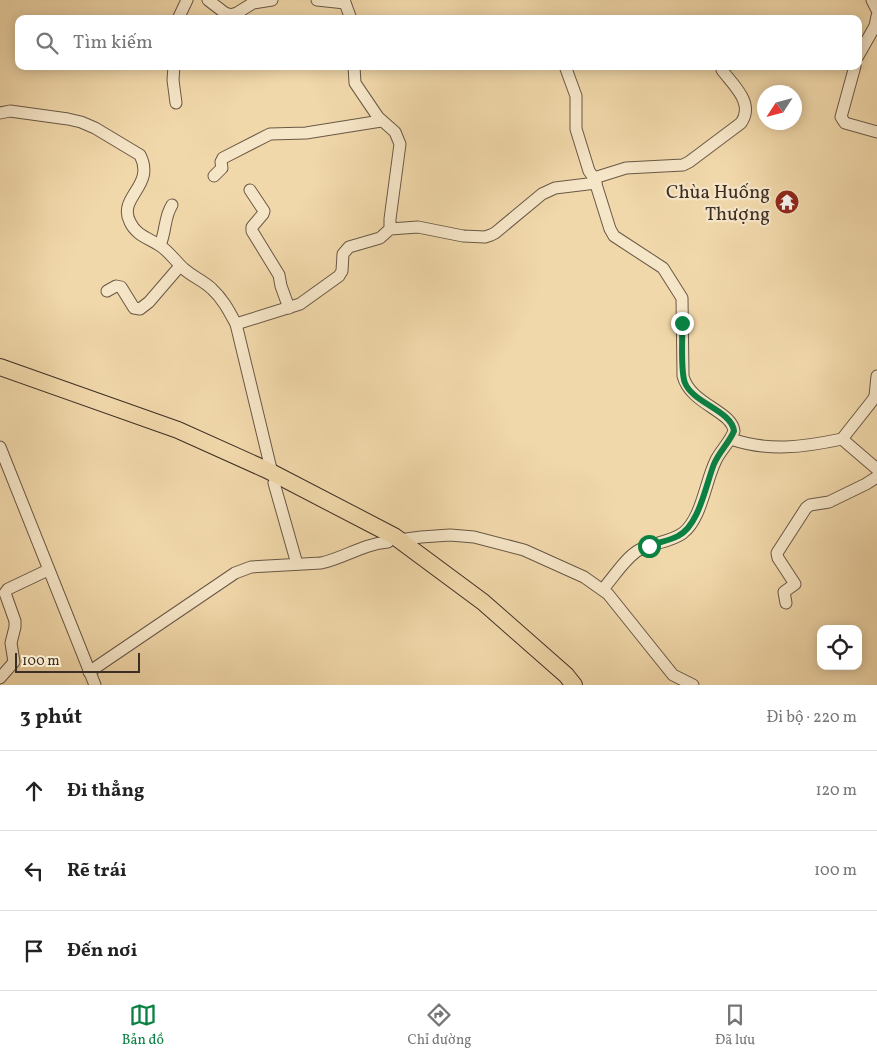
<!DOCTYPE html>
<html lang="vi">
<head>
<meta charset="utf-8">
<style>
	body { margin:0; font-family:Vollkorn,serif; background:#f2f2f2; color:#222 }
	.controls { position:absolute; right:15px; bottom:15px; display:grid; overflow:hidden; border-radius:10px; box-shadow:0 2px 12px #0003 }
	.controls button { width:45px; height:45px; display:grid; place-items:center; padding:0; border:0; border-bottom:1px solid #e0e0e0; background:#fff; color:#222; font:25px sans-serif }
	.compass { position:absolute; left:757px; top:85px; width:45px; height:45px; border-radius:50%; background:#fff; box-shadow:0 2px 12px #0003; rotate:234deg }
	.scale { position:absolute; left:15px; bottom:12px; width:125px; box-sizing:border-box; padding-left:5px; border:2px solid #3c2d25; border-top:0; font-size:14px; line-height:18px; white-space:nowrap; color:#3c2d25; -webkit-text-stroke:4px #f6e6c8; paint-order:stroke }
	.stop { position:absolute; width:15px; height:15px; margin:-11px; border:4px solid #0b8043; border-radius:50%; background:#fff }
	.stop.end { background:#0b8043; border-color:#fff; box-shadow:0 1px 5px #0008 }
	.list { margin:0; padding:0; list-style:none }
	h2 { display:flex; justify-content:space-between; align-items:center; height:65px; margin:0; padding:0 20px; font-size:21px }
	h2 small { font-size:16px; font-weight:400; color:#767676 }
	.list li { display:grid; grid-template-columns:32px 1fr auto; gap:15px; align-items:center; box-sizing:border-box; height:80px; padding:0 20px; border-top:1px solid #e0e0e0 }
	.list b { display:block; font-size:19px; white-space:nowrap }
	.list em { font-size:16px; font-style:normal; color:#767676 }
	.icon { flex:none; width:28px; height:28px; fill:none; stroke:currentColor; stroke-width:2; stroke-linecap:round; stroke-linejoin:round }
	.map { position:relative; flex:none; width:877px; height:685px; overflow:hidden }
	.search { position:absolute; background:#fff; box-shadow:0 2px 12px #0003; left:15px; right:15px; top:15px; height:55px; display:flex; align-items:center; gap:12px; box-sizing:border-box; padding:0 18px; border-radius:10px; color:#767676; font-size:19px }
	.sheet { height:305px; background:#fff }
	nav { display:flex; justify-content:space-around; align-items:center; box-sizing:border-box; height:70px; border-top:1px solid #e0e0e0; background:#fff; font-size:14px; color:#767676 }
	nav a { display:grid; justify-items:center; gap:2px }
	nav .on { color:#0b8043 }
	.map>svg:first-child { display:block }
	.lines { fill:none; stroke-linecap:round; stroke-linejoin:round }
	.minor-casing { stroke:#695846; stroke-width:13 }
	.highway-casing { stroke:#3c2d25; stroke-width:18 }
	.minor { stroke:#f6e6c8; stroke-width:11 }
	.highway { stroke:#f1d8aa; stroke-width:16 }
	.route { stroke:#0b8043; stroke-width:6 }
	.labels { text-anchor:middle; stroke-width:4.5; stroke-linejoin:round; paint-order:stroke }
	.poi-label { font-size:19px; fill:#3c2d25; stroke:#f6e6c8; text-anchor:end }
</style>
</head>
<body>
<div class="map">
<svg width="877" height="685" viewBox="0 0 877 685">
	<rect width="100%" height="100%" fill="#f1d8aa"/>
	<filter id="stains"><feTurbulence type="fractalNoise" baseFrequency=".004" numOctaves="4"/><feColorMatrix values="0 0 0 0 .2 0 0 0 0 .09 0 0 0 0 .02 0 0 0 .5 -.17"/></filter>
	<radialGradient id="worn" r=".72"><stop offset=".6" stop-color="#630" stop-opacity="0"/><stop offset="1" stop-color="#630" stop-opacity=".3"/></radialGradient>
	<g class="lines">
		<defs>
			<g id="minor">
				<polyline points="208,0 225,13 231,15 237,13 253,3 272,0"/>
				<polyline points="317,0 345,3"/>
				<polyline points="344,0 351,19"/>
				<polyline points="872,0 877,10"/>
				<polyline points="178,19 187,0"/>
				<polyline points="858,56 875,26 877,16"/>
				<polyline points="174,66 173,80 176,103"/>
				<polyline points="354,66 355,83 378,117 395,132 400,144 390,219 390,229"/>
				<path d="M565,66L576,96V129L589,171L594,178L610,229L614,236L663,268L682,298L683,376C690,404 732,411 734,431C730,442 721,450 716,460C705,482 702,518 683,533C671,542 652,543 639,550C626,557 613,578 603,589"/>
				<polyline points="855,66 841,117 845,123 877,132"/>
				<path d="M0,113L10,111L68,119L81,122L95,128L140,155C156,186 117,197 130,222C136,235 148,238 159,245C169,251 176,262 184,269C193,277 204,281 212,289C223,299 229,311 236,324L272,473"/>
				<polyline points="214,176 222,168 221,162 223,158 270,134 306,133 381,121"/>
				<path d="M594,178L626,168L683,165L689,162L741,123C755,103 733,85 722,70V66"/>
				<polyline points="250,190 264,211 263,214 252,227 252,231 279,275 281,286 289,308"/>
				<path d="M160,245C166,232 164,217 172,205"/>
				<polyline points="107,291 116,286 121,287 134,308 140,309 149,302 180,266"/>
				<polyline points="236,324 300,304 339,276 342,271 343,254 349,247 380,238 390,229 418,227 463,236 485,237 491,235 495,233 542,194 555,188 596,183"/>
				<path d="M731,439C769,452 804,447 842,439L872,401L875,396L877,376"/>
				<polyline points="842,439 877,469"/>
				<polyline points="0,447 95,685"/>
				<polyline points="274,483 297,564"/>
				<polyline points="399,540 421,537 450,535 474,537 524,550 584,577 608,594 673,675 693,685"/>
				<polyline points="786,603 784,592 795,584 778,558 777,553 806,508 810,505 829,502 866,484 877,477"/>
				<path d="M89,672L235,573L251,567L321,563C344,558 363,544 388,542"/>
				<polyline points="0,678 14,662 11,643 15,627 15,621 5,593 8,589 48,570"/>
			</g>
			<polyline id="highway" points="0,367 178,430 267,470 394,536 483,602 566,675 574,685"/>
		</defs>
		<use href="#minor" class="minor-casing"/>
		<use href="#highway" class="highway-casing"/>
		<use href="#minor" class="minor"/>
		<use href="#highway" class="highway"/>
	</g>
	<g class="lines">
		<path class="route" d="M649,546C658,542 669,541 678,536C699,526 706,484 714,464C719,452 729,443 734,431C732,411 693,403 685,383C680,371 683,337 682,323"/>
	</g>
	<defs>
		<symbol id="temple-disc" viewBox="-11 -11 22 22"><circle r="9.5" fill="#8f2418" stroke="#f6e6c8"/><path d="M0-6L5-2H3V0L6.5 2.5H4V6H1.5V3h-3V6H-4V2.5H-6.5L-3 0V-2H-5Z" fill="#fff"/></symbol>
	</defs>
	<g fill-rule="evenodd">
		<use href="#temple-disc" x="773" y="188" width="28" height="28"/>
	</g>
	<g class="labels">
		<g class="poi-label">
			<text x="770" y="198">Chùa Huống<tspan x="770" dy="22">Thượng</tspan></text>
		</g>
	</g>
	<rect width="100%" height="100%" filter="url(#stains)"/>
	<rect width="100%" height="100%" fill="url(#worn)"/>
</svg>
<div class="controls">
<button><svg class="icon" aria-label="locate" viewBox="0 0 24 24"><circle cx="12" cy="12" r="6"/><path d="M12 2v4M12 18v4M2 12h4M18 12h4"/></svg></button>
</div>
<svg class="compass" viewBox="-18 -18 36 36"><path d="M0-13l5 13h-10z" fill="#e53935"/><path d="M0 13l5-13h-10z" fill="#767676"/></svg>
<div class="scale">100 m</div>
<div class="stop" style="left:649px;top:546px"></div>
<div class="stop end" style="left:682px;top:323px"></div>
<div class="search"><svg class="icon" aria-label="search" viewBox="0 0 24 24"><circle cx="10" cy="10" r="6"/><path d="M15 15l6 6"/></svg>Tìm kiếm</div>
</div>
<section class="sheet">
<h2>3 phút<small>Đi bộ · 220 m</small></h2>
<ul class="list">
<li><svg class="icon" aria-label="ahead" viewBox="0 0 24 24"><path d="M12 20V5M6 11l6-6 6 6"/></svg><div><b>Đi thẳng</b></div><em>120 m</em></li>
<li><svg class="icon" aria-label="left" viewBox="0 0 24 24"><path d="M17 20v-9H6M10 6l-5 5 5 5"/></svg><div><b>Rẽ trái</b></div><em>100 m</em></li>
<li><svg class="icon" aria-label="arrive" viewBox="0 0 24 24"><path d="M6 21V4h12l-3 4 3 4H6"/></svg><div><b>Đến nơi</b></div></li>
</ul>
</section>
<nav>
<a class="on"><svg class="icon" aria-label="map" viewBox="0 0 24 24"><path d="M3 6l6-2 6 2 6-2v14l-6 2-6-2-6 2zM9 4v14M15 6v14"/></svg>Bản đồ</a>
<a><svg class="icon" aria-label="directions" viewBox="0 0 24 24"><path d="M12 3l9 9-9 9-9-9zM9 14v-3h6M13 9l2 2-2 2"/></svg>Chỉ đường</a>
<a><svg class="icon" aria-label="saved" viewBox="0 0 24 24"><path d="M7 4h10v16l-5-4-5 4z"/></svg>Đã lưu</a>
</nav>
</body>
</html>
